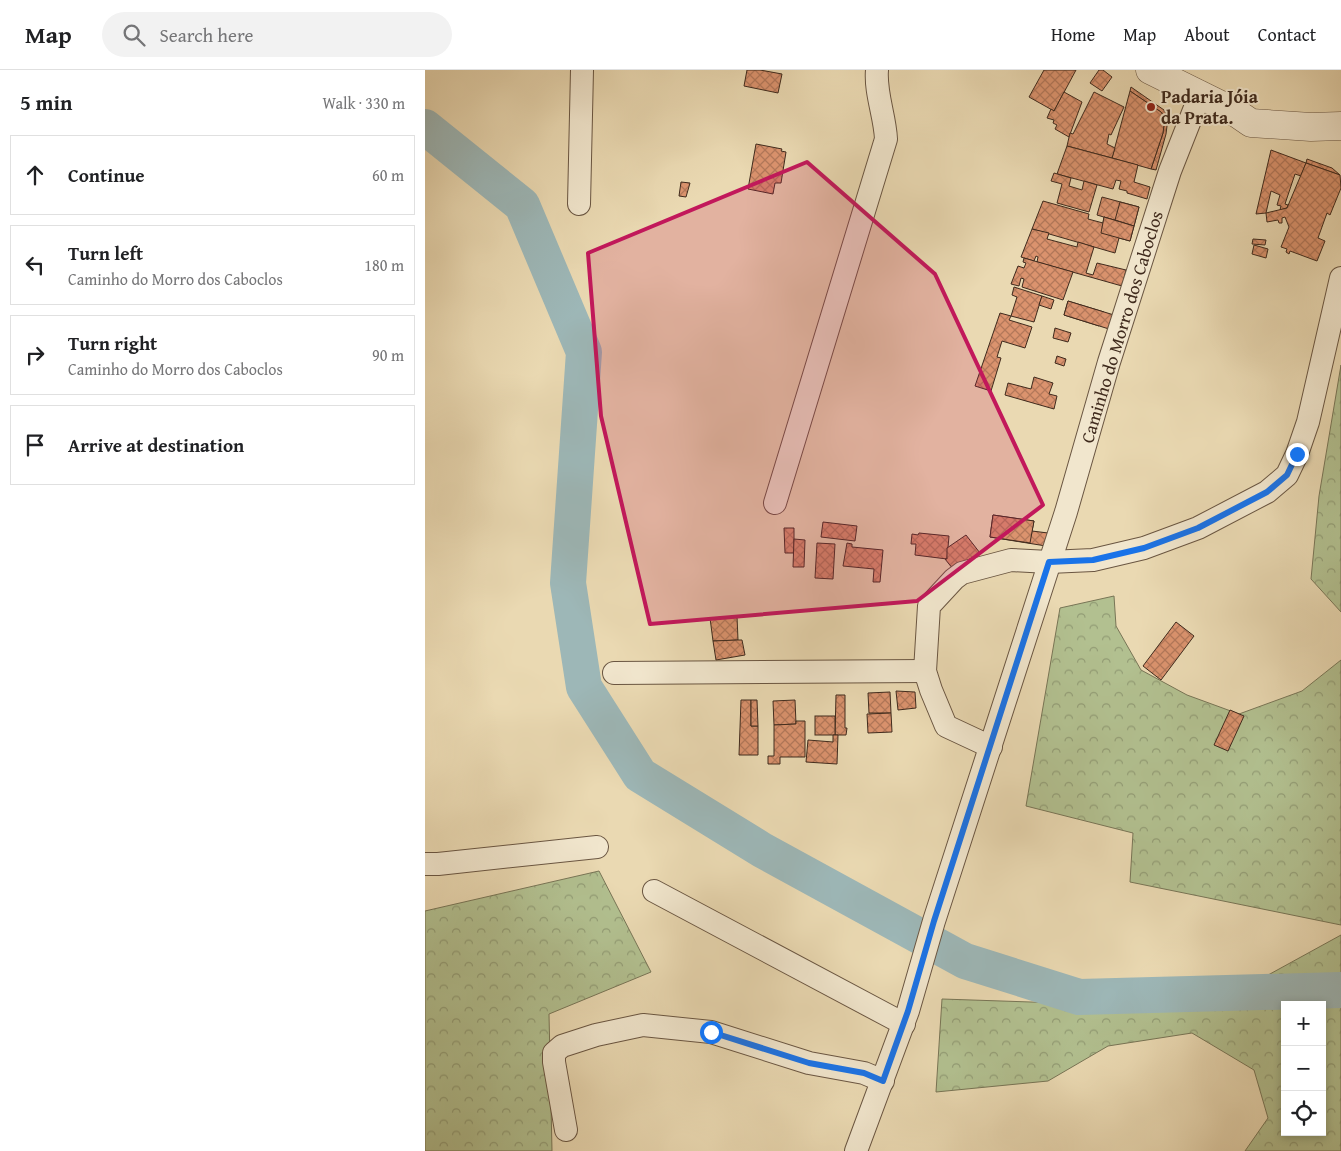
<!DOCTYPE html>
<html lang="en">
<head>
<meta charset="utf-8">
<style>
	body { margin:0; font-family:"Gentium Book Plus",serif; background:#f2f2f2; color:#202124 }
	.controls { position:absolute; right:15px; bottom:15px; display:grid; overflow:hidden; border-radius:0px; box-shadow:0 2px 8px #0003 }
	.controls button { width:45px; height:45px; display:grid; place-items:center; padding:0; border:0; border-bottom:1px solid #e0e0e0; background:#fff; color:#202124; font:25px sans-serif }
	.stop { position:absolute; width:15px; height:15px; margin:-11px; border:4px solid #1a73e8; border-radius:50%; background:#fff }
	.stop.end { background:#1a73e8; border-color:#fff; box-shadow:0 1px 5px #0008 }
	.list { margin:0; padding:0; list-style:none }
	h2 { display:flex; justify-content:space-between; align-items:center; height:65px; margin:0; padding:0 20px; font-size:21px }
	h2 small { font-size:16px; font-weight:400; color:#757577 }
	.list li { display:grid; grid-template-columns:32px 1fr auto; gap:15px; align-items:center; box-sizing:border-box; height:80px; margin:0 10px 10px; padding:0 10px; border:1px solid #e0e0e0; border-radius:0px }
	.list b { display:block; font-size:19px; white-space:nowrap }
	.list p { margin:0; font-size:16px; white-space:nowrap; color:#757577 }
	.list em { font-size:16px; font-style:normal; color:#757577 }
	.icon { flex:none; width:28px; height:28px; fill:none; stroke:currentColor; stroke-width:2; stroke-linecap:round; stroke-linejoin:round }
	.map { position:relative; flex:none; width:916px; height:1081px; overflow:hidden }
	header { display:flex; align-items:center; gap:30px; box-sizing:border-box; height:70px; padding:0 25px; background:#fff; border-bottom:1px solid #e0e0e0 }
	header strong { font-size:24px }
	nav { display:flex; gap:28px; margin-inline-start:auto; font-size:18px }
	.search { width:350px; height:45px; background:#f2f2f2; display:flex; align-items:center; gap:12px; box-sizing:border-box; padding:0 18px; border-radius:28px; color:#757577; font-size:19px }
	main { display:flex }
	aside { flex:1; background:#fff }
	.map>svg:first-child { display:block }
	.forest { fill:url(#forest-crowns); stroke:#787556; fill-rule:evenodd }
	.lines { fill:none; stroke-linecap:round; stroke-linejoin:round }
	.river { stroke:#9db7b7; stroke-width:36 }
	.building { fill:url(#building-cross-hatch); stroke:#3f2a1d }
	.minor-casing { stroke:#6a5642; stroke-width:24 }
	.tertiary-casing { stroke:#6a5642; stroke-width:29 }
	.minor { stroke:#f1e6cd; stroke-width:22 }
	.tertiary { stroke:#f1e6cd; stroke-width:28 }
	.route { stroke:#1a73e8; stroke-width:6 }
	.marked { fill:#c2185b; fill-opacity:0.2; stroke:#c2185b; stroke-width:4; stroke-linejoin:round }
	.poi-dot { fill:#8f2418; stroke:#f1e6cd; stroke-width:2 }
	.labels { text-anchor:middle; stroke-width:4; stroke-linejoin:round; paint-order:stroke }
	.poi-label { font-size:18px; font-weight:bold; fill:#3f2a1d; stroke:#f1e6cd; text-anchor:start }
	.street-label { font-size:18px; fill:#3f2a1d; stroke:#f1e6cd }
</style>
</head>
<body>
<header>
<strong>Map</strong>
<div class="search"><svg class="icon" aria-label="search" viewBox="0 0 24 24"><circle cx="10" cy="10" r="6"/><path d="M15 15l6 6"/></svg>Search here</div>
<nav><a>Home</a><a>Map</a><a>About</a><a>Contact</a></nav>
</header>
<main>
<aside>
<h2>5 min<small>Walk · 330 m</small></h2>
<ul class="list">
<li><svg class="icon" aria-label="ahead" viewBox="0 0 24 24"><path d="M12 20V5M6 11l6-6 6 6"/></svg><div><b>Continue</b></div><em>60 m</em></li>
<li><svg class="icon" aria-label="left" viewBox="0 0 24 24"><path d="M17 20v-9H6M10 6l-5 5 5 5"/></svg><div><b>Turn left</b><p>Caminho do Morro dos Caboclos</p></div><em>180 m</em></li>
<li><svg class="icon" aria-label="right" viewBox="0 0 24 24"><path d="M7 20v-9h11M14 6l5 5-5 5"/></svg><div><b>Turn right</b><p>Caminho do Morro dos Caboclos</p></div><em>90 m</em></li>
<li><svg class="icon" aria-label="arrive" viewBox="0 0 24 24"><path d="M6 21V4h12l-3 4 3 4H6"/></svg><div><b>Arrive at destination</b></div></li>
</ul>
</aside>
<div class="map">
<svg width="916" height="1081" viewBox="0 0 916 1081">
	<defs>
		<pattern id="forest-crowns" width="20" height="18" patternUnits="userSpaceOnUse" patternTransform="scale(1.25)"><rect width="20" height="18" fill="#b2c090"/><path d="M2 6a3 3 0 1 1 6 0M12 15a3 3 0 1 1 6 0" fill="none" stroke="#929c75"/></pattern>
		<pattern id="building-cross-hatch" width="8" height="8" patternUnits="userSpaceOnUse" patternTransform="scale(1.25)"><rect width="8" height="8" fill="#db936e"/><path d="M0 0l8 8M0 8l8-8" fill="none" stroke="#b3785a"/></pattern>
	</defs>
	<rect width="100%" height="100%" fill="#ead9b2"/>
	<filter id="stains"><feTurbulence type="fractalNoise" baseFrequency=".004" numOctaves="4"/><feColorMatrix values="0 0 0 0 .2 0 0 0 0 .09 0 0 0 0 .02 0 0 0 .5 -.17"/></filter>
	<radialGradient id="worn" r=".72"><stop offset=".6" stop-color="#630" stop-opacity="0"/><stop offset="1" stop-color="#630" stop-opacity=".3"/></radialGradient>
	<g class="forest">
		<polygon points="916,295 916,542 886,509 894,426"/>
		<polygon points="689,526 691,556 716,600 762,625 814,644 877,621 916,590 916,855 705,812 708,763 601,736 635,538"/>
		<polygon points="174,801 226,902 124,944 127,1081 0,1081 0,841"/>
		<path d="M916,865V1081H820L843,1048L829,1000L767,963L683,976L623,1011L511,1022L517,929L783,938ZM860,935H897V1062H860Z"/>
	</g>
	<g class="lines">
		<polyline class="river" points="0,57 97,135 159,282 143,513 159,617 215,705 337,780 540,891 654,927 916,920"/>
	</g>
	<g class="building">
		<polygon points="322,0 335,0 357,4 353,23 319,16"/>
		<polygon points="619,0 651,0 629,41 604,27"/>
		<polygon points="674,0 678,0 687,7 677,21 665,13"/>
		<polygon points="706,17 739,40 743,48 741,64 731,100 726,99 738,63 739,55 738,45 736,42 705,21"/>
		<polygon points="705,21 736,42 738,45 739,55 738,63 726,99 687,88"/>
		<polygon points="639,22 657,32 644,67 630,59 632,55 628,53 629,50 622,48 626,39 629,41"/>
		<polygon points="669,22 699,37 686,65 684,64 682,74 690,78 687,88 642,76 645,63 648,64"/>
		<polygon points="331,74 357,79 356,81 361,82 356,113 350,113 348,124 323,119"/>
		<polygon points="642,76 713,95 709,112 725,117 722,129 702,123 702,121 694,119 696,111 691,110 688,119 632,104"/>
		<polygon points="846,80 881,93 876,106 870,104 860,134 863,135 862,138 855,140 856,136 852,135 855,125 846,121 841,143 831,144"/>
		<polygon points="882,89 907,98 915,105 881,93"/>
		<polygon points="881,93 915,105 916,118 905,145 902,143 893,168 900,171 892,191 865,181 864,184 861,182 862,179 856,177 864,157 860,147 857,148 857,153 854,153 853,150 842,152 841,143 862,138"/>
		<polygon points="629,103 646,108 644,116 657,120 659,111 672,115 664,142 632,133 637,114 626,111"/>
		<polygon points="256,112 265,113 261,127 254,126"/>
		<polygon points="677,127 714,137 709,156 672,145"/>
		<polygon points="618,131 664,144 663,149 678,153 679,147 709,156 705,171 694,168 690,183 607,159"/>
		<polygon points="695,132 714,137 709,156 690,150"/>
		<polygon points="679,147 709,156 705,171 676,163"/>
		<polygon points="607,159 624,163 622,169 652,177 653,172 669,177 661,203 668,205 672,193 701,200 697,216 612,192 613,187 611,186 609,191 596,187"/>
		<polygon points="828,169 841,170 840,175 827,174"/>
		<polygon points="829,175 843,179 841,188 827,184"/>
		<polygon points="599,188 648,202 638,230 597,217 599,209 596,208 594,216 586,214 593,196 599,198 601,193 598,192"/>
		<polygon points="589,217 617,226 609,252 586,246 592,227 587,225"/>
		<polygon points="617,226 629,230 626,239 614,235"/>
		<polygon points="643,231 679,242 674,256 639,245"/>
		<polygon points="643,231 689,245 684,259 639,245"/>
		<polygon points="575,243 586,246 584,250 607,257 600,278 577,271 572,287 576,288 566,321 550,316"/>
		<polygon points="630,258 646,263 643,272 628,268"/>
		<polygon points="632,286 641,289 639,296 630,293"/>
		<polygon points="609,307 628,313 624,324 632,326 629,339 580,325 583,313 606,319"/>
		<polygon points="568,445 609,451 607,461 623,463 621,476 565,467"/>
		<polygon points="568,445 609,451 605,473 565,467"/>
		<polygon points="398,452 432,456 430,471 396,467"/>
		<polygon points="359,458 369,458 369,483 360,483"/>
		<polygon points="494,463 524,466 522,489 490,485 491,474 486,474 487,464 493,465"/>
		<polygon points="541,465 555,483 528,499 520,489 522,489 522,478"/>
		<polygon points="369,469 380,470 379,497 368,497"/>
		<polygon points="392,473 410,474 408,509 390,508"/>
		<polygon points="422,473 427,474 427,477 458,480 455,512 448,512 449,499 418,496"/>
		<polygon points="312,546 313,570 288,571 285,548"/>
		<polygon points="751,552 769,566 736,610 718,596"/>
		<polygon points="313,570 317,570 320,585 291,590 288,571"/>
		<polygon points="471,621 490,622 491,638 473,640"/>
		<polygon points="465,622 466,643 444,643 443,623"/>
		<polygon points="411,625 420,625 420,658 422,658 421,665 410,665"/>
		<polygon points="316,630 326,630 326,656 333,656 333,685 314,685"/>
		<polygon points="326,630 332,630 333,656 326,656"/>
		<polygon points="370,630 371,654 349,655 348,631"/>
		<polygon points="805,640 819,646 803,681 789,675"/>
		<polygon points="466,643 467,662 443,663 442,644"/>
		<rect x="390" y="646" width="20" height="19"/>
		<polygon points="371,651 380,651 380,687 355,687 355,694 343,694 343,686 349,686 349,655 371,654"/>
		<polygon points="408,665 413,665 412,694 381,692 383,670 408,672"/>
	</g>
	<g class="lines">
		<defs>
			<g id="minor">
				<polyline points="154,134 157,0"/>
				<path d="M350,433L461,69C460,46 450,23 452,0"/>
				<polyline points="189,603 500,601"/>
				<polyline points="566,677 521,656 506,620 500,601 504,536 529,509 537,503 586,490 624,492 668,490 719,478 773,458 842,422 862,405 872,384 883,352 916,208"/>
				<polyline points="0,794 13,794 172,777"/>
				<polyline points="229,821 479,954"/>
				<polyline points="141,1060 129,992 129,983 137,976 171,965 218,955 286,962 384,993 439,1003 458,1011"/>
				<polyline points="431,1081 483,941 509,851 641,442 684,292 745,101 775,25"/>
			</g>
			<polyline id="tertiary" points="725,0 810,42 826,53 886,57 916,56"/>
		</defs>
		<use href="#minor" class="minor-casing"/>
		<use href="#tertiary" class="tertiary-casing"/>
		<use href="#minor" class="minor"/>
		<use href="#tertiary" class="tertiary"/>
	</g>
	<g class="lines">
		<polyline class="route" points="286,962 384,993 439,1003 458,1011 483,941 509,851 624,492 668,490 719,478 773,458 842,422 862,405 872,384"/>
	</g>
	<path class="marked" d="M382,92L510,204L618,435L492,531L225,554L176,346L163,183Z"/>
	<circle class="poi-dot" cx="726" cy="37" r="5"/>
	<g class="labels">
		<g class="poi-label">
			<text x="736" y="33">Padaria Jóia<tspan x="736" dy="21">da Prata.</tspan></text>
		</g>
		<g class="street-label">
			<text transform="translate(697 257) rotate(-73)" y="6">Caminho do Morro dos Caboclos</text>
		</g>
	</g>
	<rect width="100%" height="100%" filter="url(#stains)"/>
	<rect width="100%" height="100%" fill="url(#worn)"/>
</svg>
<div class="controls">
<button>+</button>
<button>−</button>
<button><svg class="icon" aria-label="locate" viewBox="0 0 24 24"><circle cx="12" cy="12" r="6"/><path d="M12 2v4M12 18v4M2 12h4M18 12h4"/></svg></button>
</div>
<div class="stop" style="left:286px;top:962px"></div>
<div class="stop end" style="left:872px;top:384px"></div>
</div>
</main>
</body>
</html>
